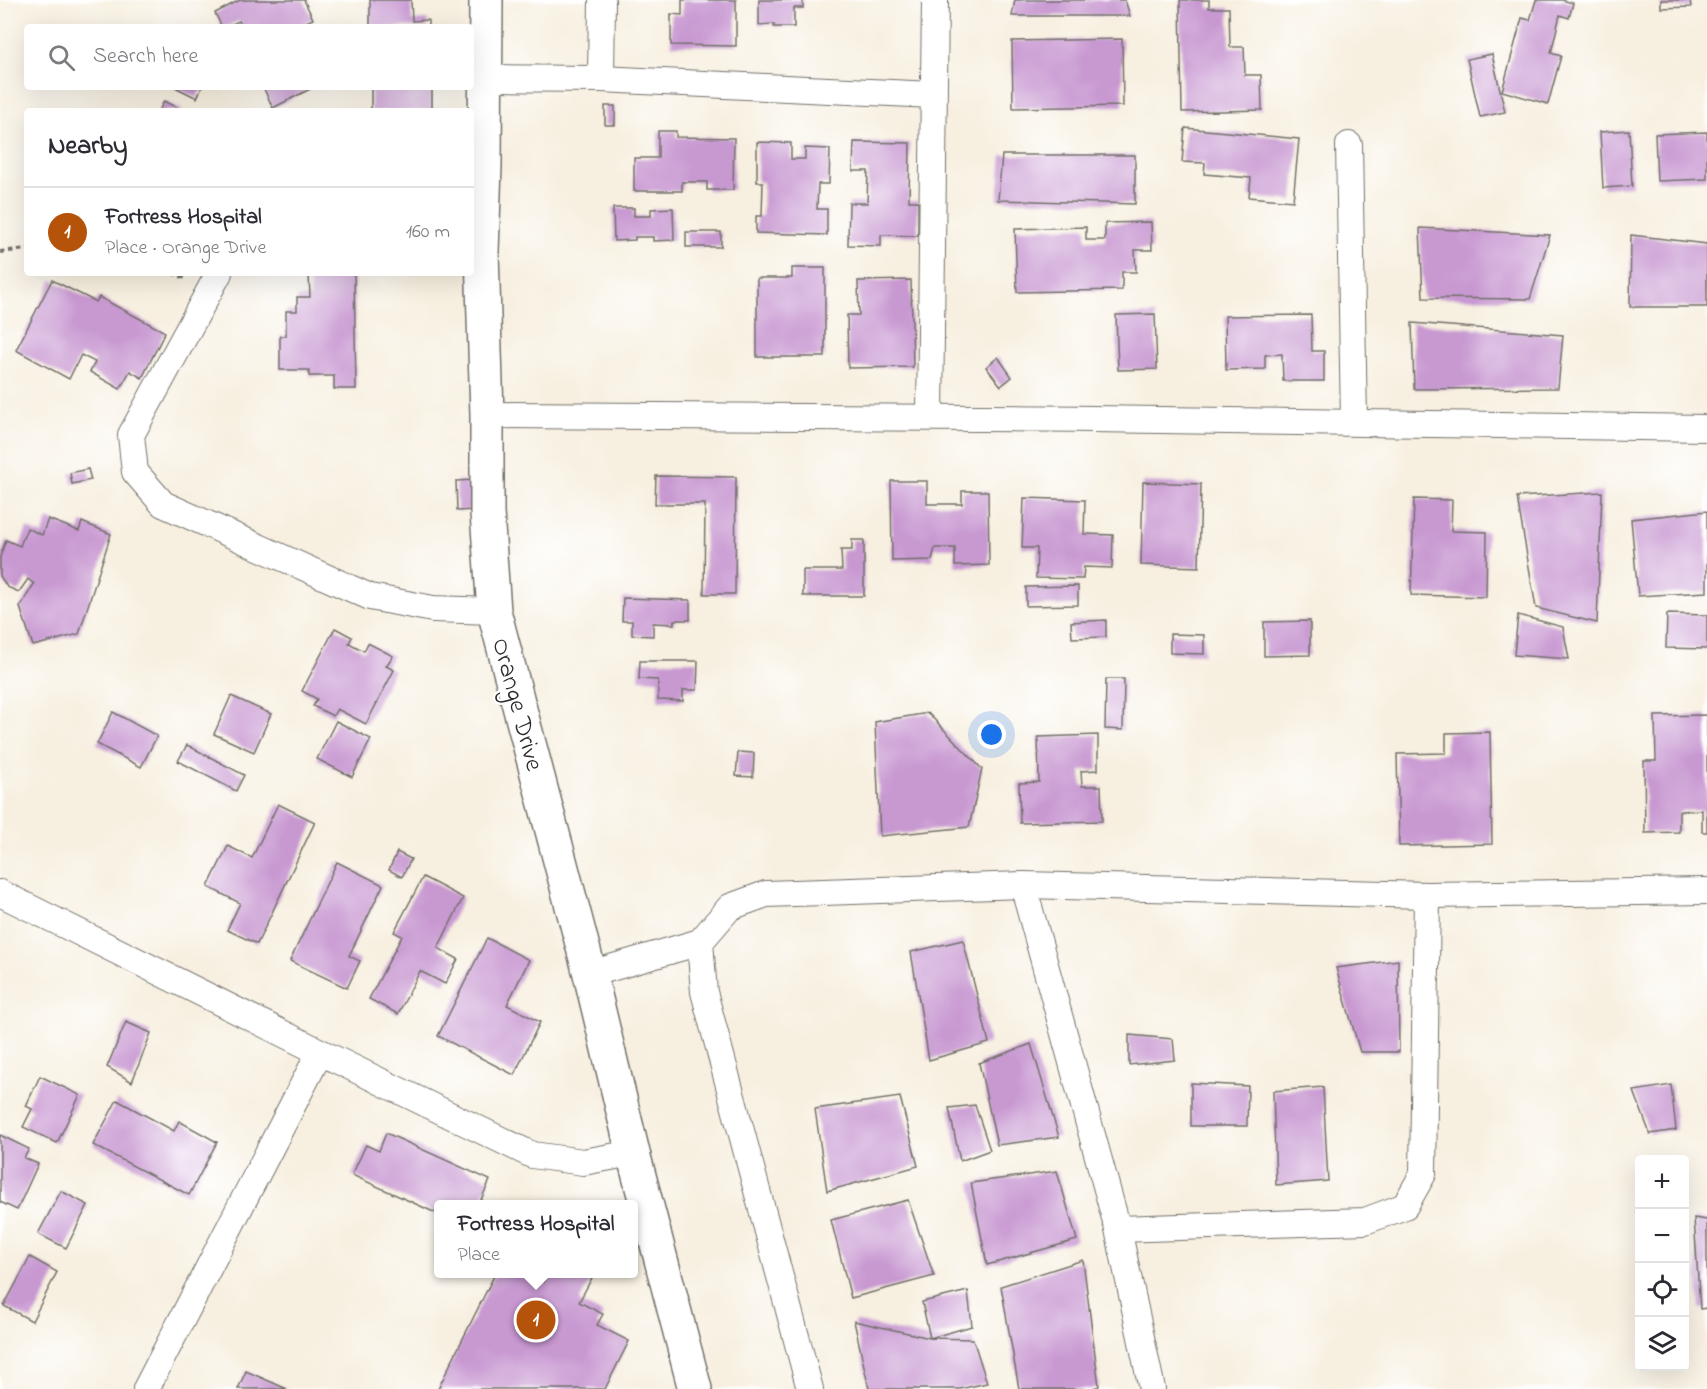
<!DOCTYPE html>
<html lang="en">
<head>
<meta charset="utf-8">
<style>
	body { margin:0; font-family:"Indie Flower",sans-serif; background:#f7f7f7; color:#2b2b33 }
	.controls { position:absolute; right:18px; bottom:18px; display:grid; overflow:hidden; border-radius:6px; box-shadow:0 6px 24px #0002 }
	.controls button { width:54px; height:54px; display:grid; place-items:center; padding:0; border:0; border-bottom:2px solid #e1e1e2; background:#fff; color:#2b2b33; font:30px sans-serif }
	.you { position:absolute; left:992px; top:735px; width:21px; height:21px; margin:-15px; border:4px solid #fff; border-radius:50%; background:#1a73e8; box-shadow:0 0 0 9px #1a73e833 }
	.badge { display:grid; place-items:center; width:39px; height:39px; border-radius:50%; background:#b45309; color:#fff; font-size:20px; font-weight:700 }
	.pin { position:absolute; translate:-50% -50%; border:3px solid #fff; box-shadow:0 2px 6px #0006 }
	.popup { position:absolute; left:434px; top:1200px; width:204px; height:78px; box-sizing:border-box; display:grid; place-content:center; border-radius:6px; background:#fff; filter:drop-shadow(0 2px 4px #0005); font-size:20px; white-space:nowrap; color:#7c7c81 }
	.popup b { font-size:22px; color:#2b2b33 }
	.popup::after { content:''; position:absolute; left:50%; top:100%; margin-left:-12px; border:12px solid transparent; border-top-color:#fff }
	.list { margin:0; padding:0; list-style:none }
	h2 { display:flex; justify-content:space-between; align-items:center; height:78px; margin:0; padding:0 24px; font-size:26px }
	h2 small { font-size:20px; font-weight:400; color:#7c7c81 }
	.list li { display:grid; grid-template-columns:39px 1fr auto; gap:18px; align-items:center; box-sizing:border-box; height:90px; padding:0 24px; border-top:2px solid #e1e1e2 }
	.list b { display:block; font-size:22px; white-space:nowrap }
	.list p { margin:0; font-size:20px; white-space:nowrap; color:#7c7c81 }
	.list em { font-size:20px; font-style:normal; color:#7c7c81 }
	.icon { flex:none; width:33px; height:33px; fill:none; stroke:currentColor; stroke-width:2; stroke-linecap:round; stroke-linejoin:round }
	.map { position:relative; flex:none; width:1707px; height:1389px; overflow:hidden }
	.search { position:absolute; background:#fff; box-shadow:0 6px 24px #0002; left:24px; top:24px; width:450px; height:66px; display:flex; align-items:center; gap:15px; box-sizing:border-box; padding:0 21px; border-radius:6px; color:#7c7c81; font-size:22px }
	.panel { position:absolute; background:#fff; box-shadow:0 6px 24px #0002; left:24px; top:108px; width:450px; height:168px; border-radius:6px }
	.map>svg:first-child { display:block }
	.building { fill:#c898d1 }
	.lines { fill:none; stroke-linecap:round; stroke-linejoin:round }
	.street-casing { stroke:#72706a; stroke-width:28 }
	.secondary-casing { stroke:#72706a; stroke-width:36 }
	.path { stroke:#72706a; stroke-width:4; stroke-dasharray:4.5 4.5; stroke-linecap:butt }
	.street { stroke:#fff; stroke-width:26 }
	.secondary { stroke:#fff; stroke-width:33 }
	.labels { text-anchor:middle; stroke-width:4.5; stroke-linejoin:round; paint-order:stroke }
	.street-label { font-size:26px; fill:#2b2b2b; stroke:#fff }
</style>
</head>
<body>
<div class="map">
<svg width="1707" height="1389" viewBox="0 0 1707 1389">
	<rect width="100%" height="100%" fill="#fff"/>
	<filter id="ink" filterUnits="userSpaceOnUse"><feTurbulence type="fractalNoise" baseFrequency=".0167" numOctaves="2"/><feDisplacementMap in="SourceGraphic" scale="12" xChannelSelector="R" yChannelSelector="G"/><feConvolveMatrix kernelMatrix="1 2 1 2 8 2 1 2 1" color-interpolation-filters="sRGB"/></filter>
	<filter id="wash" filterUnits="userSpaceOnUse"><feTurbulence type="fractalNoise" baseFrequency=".008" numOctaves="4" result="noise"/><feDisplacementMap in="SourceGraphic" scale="24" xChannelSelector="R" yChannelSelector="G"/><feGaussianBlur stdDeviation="1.35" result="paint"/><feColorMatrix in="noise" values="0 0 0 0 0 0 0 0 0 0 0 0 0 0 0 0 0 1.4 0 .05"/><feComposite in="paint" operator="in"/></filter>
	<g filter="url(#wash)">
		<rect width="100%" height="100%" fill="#f7efdf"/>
		<g id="blocks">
			<g class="building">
				<polygon points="240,0 304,0 313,19 304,23 306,27 242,27 239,21 226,27 222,27 215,13"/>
				<polygon points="370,0 411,0 412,21 428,20 428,27 370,27"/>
				<polygon points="682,0 736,0 736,46 671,45 671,14 682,15"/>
				<polygon points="759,0 803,0 803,8 794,8 794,27 774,27 774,24 759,25"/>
				<polygon points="1015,0 1125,0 1130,16 1012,16"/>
				<polygon points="1180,0 1209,0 1209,8 1229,8 1230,47 1244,47 1245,75 1261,75 1262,110 1182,112"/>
				<polygon points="1536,0 1562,0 1573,3 1569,18 1560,15 1551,53 1561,56 1548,104 1502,91 1522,18 1530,20"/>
				<polygon points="1661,0 1690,0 1691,7 1661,8"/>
				<polygon points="1122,39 1123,106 1013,108 1012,41"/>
				<polygon points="1492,54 1505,112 1480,117 1467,59"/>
				<polygon points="175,87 202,87 197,98"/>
				<polygon points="263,87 314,87 273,108"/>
				<rect x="371" y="87" width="61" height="24"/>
				<polygon points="164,101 184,111 159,111"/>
				<rect x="605" y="106" width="10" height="19"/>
				<polygon points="1185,128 1299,139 1293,201 1249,197 1251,178 1204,174 1205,163 1182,162"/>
				<polygon points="1629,130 1632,186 1603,188 1600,132"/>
				<polygon points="658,131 676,131 676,137 734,138 733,190 707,190 707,182 682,182 682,191 634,191 634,158 658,158"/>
				<polygon points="1707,132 1707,179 1657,181 1655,134"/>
				<polygon points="757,142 791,143 791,159 805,159 805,148 830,149 829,184 818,184 817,209 827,209 827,235 756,233 756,216 762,216 763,182 757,182"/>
				<polygon points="854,142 910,143 909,201 918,201 918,236 881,235 881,246 848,245 849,203 867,203 868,171 853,171"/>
				<polygon points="1002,155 1135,155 1135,204 998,200"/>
				<polygon points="613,208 634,208 634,216 651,216 651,209 673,208 674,240 653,241 653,237 635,237 635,240 614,241"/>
				<polygon points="1151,222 1152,250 1135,250 1136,272 1122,272 1122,290 1017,292 1015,229 1086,227 1086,240 1105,240 1105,223"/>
				<polygon points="1420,228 1550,235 1530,299 1423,298"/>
				<rect x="686" y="232" width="35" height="15"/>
				<polygon points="1631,235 1707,244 1707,307 1630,307"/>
				<polygon points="792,268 825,268 825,357 757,357 757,278 792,278"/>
				<polygon points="316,273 354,273 356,389 334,389 334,376 309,376 309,370 280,370 280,336 286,336 286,311 297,311 297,297 310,297 309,275 316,275"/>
				<polygon points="52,280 96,302 99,297 165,332 142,378 130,371 120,389 90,372 95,362 81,355 69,379 16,350"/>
				<polygon points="911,280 913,367 848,368 847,315 859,315 858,281"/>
				<polygon points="1155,314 1157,369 1118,370 1116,315"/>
				<polygon points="1311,315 1312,351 1324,351 1324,381 1283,381 1282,354 1265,355 1265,369 1226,370 1225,316"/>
				<polygon points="1412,323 1563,335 1558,388 1414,389"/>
				<polygon points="998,357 1012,377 1001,386 986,367"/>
				<polygon points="88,469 91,480 72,484 70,473"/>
				<polygon points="656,476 736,477 735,594 704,594 705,504 655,504"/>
				<polygon points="474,480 475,510 457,511 456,481"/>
				<polygon points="891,481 927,481 927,504 962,504 962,491 988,491 989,565 955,566 955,548 935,548 932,560 892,561"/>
				<polygon points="1143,482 1201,484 1199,567 1141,565"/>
				<polygon points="1602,492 1597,623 1536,608 1517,497"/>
				<polygon points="1024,498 1085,500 1084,534 1113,535 1112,568 1084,567 1083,579 1036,578 1037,548 1022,548"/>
				<polygon points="1414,499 1452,500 1451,531 1487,532 1486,597 1411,595"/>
				<polygon points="1707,511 1707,592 1638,596 1631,519"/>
				<polygon points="48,519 79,531 82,522 111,534 79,634 33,646 20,607 34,584 28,579 19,592 7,587 0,576 0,557 6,540 20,546 27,528 42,535"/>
				<polygon points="852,540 864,540 864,596 803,596 803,570 842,570 841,550 852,550"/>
				<polygon points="1078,586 1078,605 1026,606 1026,587"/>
				<polygon points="623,598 690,600 690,620 674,620 674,624 653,623 653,636 632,635 632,621 622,621"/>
				<polygon points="1667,614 1707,615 1707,649 1666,648"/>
				<polygon points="1518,615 1563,627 1569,659 1514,655"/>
				<polygon points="1106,620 1106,637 1072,638 1071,622"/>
				<polygon points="1310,621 1310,655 1264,656 1264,622"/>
				<polygon points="335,628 352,637 349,643 364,651 368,643 393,656 386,666 394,670 366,724 337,709 333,716 313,706 317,699 302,691"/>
				<polygon points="1170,634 1204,635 1204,654 1170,653"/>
				<polygon points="640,661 698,661 697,690 683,690 683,701 658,700 658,680 639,679"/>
				<polygon points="1106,679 1124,679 1123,730 1105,729"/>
				<polygon points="231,696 271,714 254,752 214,734"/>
				<polygon points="113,712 157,736 141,767 97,744"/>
				<polygon points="928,713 982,769 969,827 880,836 875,722"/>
				<polygon points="1707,715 1707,832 1702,832 1702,810 1679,811 1679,832 1645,833 1644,761 1656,761 1655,716"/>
				<polygon points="336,721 371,739 352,777 317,759"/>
				<polygon points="1490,732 1492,844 1399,846 1397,754 1446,753 1446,733"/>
				<polygon points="1098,735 1098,770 1081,771 1082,786 1101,786 1102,821 1020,823 1019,783 1039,782 1038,737"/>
				<polygon points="187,745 244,775 236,791 178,761"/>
				<polygon points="738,752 754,753 753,777 736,776"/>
				<polygon points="278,804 315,822 257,944 227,930 240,903 208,887 228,846 252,858"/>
				<polygon points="397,852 411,859 402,877 389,870"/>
				<polygon points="337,862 383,885 349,956 360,961 347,988 290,961"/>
				<polygon points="423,877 463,898 438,948 458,959 445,984 420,971 398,1014 369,999 402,936 394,932"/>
				<polygon points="487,938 529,960 507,1005 540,1022 514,1075 438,1036"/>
				<polygon points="963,940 989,1043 929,1060 911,952"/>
				<polygon points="1398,960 1399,1052 1360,1052 1336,968"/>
				<polygon points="126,1022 151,1033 132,1082 107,1067"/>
				<polygon points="1129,1035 1173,1039 1175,1060 1129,1065"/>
				<polygon points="1031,1044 1059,1137 997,1145 979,1063"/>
				<polygon points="40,1076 80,1095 57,1143 23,1127 32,1109 26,1106"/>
				<polygon points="1191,1083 1248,1086 1247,1126 1191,1126"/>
				<polygon points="1671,1085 1676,1130 1650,1134 1634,1091"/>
				<polygon points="1323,1087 1328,1181 1276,1185 1273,1091"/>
				<polygon points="900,1097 918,1166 827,1191 815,1109"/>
				<polygon points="117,1100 174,1131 179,1121 217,1142 189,1195 93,1145"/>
				<polygon points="975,1105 990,1150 960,1161 949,1108"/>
				<polygon points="386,1133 490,1180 479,1204 438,1204 438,1214 352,1175 366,1145 379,1151"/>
				<polygon points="0,1135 29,1149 24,1158 38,1164 17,1210 0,1202"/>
				<polygon points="1057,1171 1077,1240 987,1265 971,1183"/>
				<polygon points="1638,1184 1640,1184 1640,1215 1637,1214"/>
				<polygon points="61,1191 88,1205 66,1248 38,1234"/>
				<polygon points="908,1200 934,1276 851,1298 831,1220"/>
				<polygon points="1694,1218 1707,1220 1707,1308 1700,1309"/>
				<polygon points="30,1257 57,1272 32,1321 4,1306"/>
				<polygon points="1083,1260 1099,1386 1091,1389 1019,1389 1001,1286"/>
				<polygon points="495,1274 526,1274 543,1282 548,1274 594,1274 579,1302 603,1314 597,1325 629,1341 605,1389 438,1389"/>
				<polygon points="968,1291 972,1326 930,1338 973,1339 987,1383 960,1389 869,1389 854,1321 930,1338 922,1302"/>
				<polygon points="246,1371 287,1389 238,1389"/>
			</g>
		</g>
	</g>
	<g filter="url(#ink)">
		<use href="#blocks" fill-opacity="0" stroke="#72706a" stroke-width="1.5"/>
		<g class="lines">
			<defs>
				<g id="street">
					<polyline points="486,78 601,79 933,95"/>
					<polyline points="601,79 602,0"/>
					<polyline points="1349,145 1354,421"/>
					<polyline points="219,273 131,435 135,472 163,504 370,597 433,609 494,611"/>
					<path d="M487,415C894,416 1300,420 1707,428"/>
					<polyline points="930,416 935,0"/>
					<polyline points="1023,885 1118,1229 1152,1389"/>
					<polyline points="0,893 320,1052 532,1155 583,1162 633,1153"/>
					<polyline points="590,974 700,942"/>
					<polyline points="1118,1229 1365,1221 1405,1206 1423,1174 1427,895"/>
					<polyline points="146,1389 320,1052"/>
					<polyline points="810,1389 704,992 700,942 730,907 766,894 1023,885 1427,895 1707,891"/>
				</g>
				<polyline id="secondary" points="486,0 485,165 482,252 487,415 487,513 494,611 590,974 633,1153 695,1389"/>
			</defs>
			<use href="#street" class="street-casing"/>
			<use href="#secondary" class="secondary-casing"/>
			<g class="path">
				<polyline points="0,252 27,249"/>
				<polyline points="172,273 185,278"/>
			</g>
			<use href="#street" class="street"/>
			<use href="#secondary" class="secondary"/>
		</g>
	</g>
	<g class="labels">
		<g class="street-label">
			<text transform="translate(519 704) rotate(75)" y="9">Orange Drive</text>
		</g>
	</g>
</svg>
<div class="controls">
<button>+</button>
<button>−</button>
<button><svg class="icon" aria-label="locate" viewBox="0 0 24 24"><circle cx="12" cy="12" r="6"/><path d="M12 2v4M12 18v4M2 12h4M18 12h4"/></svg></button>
<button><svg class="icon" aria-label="layers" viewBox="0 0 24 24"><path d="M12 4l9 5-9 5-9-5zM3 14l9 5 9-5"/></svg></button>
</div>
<div class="you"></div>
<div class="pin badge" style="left:536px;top:1320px">1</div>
<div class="popup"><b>Fortress Hospital</b>Place</div>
<div class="search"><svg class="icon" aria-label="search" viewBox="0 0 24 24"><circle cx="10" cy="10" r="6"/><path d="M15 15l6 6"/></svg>Search here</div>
<section class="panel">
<h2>Nearby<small></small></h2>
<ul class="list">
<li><span class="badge">1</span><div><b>Fortress Hospital</b><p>Place · Orange Drive</p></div><em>160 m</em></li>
</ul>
</section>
</div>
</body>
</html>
